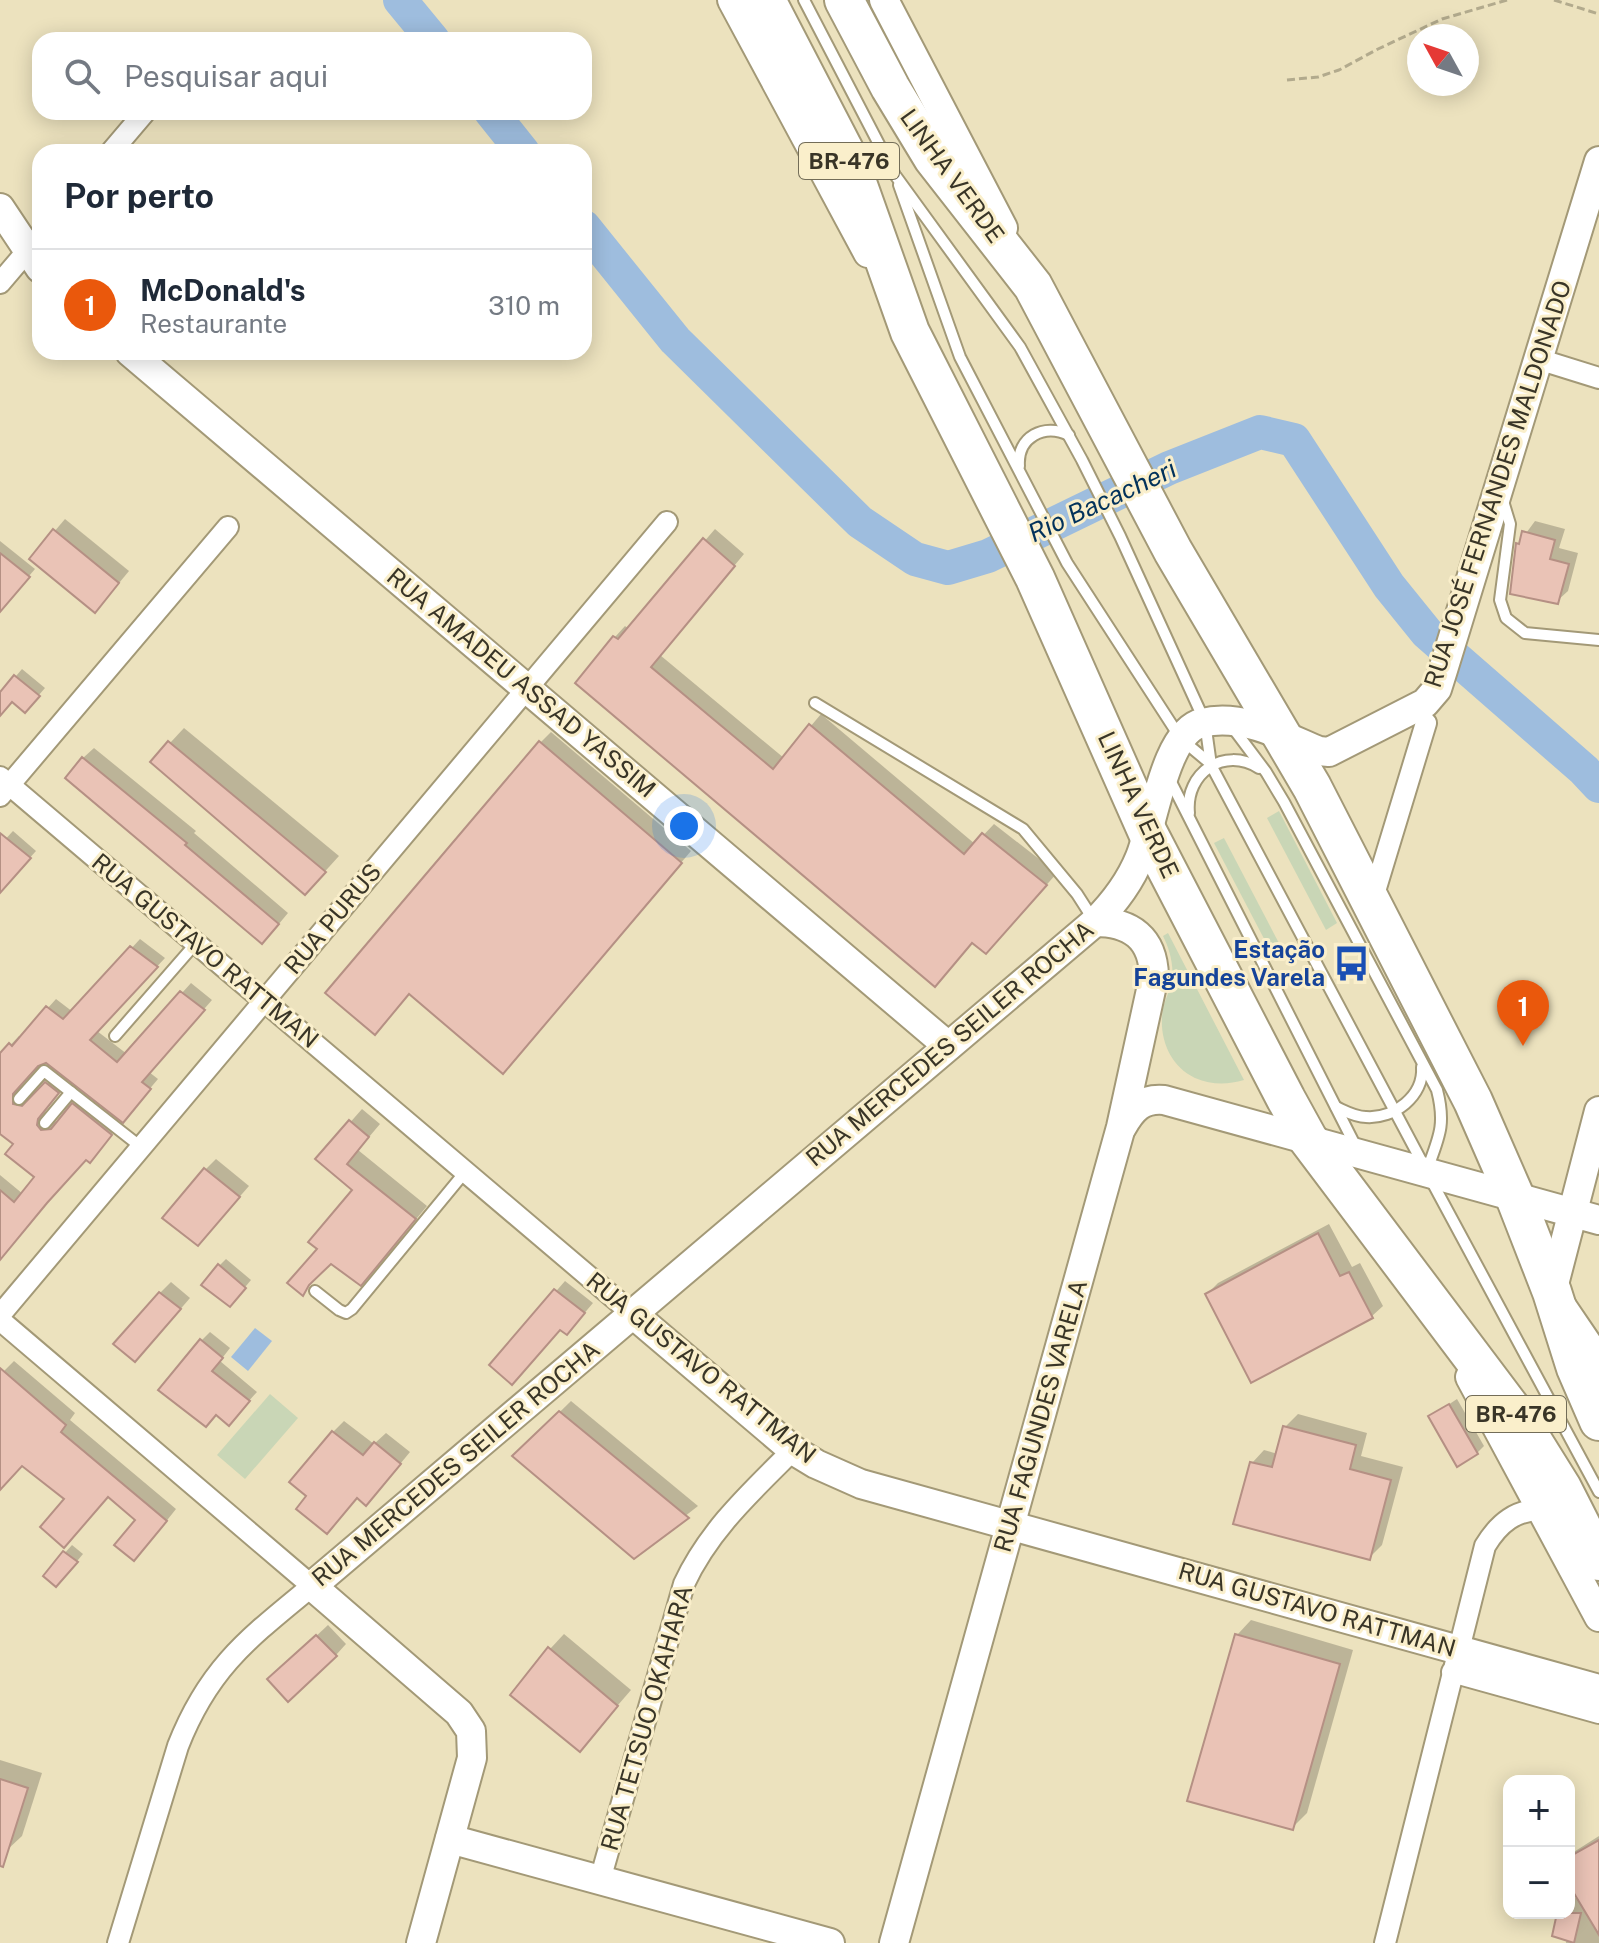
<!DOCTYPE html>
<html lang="pt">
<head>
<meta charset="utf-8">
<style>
	body { margin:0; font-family:"Public Sans",sans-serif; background:#f2f2f3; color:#1f2937 }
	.controls { position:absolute; right:24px; bottom:24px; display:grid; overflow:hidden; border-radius:16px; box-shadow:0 4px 20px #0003 }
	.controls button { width:72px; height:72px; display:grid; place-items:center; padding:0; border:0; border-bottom:2px solid #e0e1e3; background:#fff; color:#1f2937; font:40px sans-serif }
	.compass { position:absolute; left:1407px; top:24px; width:72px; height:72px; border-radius:50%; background:#fff; box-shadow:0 4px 20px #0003; rotate:310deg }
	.you { position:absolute; left:684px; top:826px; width:28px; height:28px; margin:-20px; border:6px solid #fff; border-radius:50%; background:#1a73e8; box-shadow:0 0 0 12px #1a73e833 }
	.badge { display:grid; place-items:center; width:52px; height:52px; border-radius:50%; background:#ea580c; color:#fff; font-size:26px; font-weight:700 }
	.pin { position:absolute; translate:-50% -66px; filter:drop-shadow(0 2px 4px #0008) }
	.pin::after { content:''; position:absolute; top:42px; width:28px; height:24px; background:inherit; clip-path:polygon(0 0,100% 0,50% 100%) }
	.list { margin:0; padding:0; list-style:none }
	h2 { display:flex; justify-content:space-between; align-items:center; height:104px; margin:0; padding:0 32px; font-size:34px }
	h2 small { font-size:26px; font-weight:400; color:#747a83 }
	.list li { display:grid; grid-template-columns:52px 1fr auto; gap:24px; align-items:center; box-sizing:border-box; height:112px; padding:0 32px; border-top:2px solid #e0e1e3 }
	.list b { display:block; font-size:30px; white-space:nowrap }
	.list p { margin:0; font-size:26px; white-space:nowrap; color:#747a83 }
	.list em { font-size:26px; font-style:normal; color:#747a83 }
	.icon { flex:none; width:44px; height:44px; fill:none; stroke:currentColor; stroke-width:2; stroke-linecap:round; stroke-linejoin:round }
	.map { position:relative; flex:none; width:1599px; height:1943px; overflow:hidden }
	.search { position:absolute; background:#fff; box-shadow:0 4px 20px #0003; left:32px; top:32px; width:560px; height:88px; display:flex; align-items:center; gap:20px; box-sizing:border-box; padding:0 28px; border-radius:24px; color:#747a83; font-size:30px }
	.panel { position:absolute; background:#fff; box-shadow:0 4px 20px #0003; left:32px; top:144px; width:560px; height:216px; border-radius:24px }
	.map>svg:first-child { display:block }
	.green { fill:#c9d6b6 }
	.water { fill:#9ebdde }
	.shadow { fill:#0003 }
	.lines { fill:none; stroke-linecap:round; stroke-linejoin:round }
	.river { stroke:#9ebdde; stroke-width:34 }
	.building { fill:#eac3b6; stroke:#b59084; stroke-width:2 }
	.lane-casing { stroke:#a39977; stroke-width:14 }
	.street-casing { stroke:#a39977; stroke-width:24 }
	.secondary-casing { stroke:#a39977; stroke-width:32 }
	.highway-casing { stroke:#a39977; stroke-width:42 }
	.path { stroke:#b2aa8d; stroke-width:3; stroke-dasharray:8 4; stroke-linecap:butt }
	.lane { stroke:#fff; stroke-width:10 }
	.street { stroke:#fff; stroke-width:20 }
	.secondary { stroke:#fff; stroke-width:28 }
	.highway { stroke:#fff; stroke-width:38 }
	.labels { text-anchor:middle; stroke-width:6; stroke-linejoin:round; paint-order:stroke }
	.shield { fill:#faefcb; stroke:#736d58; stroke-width:2 }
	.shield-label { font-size:22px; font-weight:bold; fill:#393527 }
	.street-label { font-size:24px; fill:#393527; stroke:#faefcb }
	.transit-label { font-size:24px; font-weight:bold; fill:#164399; stroke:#faefcb; text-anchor:end }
	.water-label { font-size:26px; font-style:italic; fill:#02325b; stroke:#faefcb }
</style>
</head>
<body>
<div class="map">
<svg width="1599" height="1943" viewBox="0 0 1599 1943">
	<rect width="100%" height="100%" fill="#ece2be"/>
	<g class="green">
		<polygon points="1279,811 1337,923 1326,930 1267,818"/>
		<polygon points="1224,838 1282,949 1272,954 1214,843"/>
		<path d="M1168,933L1244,1080C1227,1085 1212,1085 1195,1078C1169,1066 1158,1036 1163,1009C1165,999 1171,989 1172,979C1174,964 1169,948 1163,936Z"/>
		<polygon points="270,1394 298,1418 245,1479 217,1455"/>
	</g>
	<polygon class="water" points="255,1328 272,1341 248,1371 231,1357"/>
	<g class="shadow">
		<polygon points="65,519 129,571 105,600 31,559"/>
		<polygon points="1535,521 1565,529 1559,548 1578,553 1568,591 1557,601 1518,544"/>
		<polygon points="715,529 744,554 660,655 784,758 821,714 975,844 994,824 1057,873 997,941 578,682 615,637 625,626 629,629"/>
		<polygon points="0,541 35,569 0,610"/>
		<polygon points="22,669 45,688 32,703 12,700 0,714 0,695"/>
		<polygon points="184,728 339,856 319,878 170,743"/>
		<polygon points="551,732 691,851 514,1060 540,743"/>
		<polygon points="94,748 196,831 194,833 288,913 273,931 83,758"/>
		<polygon points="13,831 36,851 9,881 0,886 0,845"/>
		<polygon points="140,939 165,958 97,1031 127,1054 191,983 212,1000 149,1072 158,1079 131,1111 50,1063 42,1061 20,1084 21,1096 28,1099 34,1097 55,1075 67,1084 46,1108 45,1116 49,1122 60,1121 82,1096 119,1125 98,1152 86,1158 55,1191 0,1258 0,1175 23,1194 37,1177 16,1144 0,1132 0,1056 19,1036 21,1038 56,999 73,1012"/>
		<polygon points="362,1109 380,1124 358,1150 427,1206 373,1271 331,1262 303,1293 320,1249 354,1189 318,1159"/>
		<polygon points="216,1159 249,1186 208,1233 205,1170"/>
		<polygon points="1329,1224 1352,1267 1360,1263 1383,1306 1372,1316 1207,1294 1218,1283"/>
		<polygon points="226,1259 251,1280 236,1298 219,1266"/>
		<polygon points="565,1281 593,1303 576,1323 561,1327 492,1365"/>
		<polygon points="171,1282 190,1298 146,1349 160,1293"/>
		<polygon points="210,1332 230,1348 220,1361 257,1392 229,1423 202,1340"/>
		<polygon points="14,1361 75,1413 70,1420 176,1509 145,1548 137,1520 108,1495 67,1499 23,1464 0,1490 0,1375"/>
		<polygon points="1457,1399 1484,1446 1477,1453 1430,1417"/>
		<polygon points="571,1401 698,1506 634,1556 515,1456"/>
		<polygon points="1298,1414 1367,1433 1361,1456 1403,1467 1382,1545 1369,1558 1252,1463 1264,1450 1278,1454 1285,1427"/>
		<polygon points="344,1421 374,1444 386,1433 410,1452 377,1492 358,1496 309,1495 333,1432"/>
		<polygon points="72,1545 83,1554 63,1578 45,1575"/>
		<polygon points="1251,1620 1353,1650 1307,1813 1292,1828 1237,1635"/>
		<polygon points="328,1625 346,1644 336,1655 281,1669"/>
		<polygon points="564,1634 631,1690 580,1749 550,1649"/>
		<polygon points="0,1760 42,1773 22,1836 7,1850 0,1848"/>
		<polygon points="1599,1836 1599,1943 1566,1943 1569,1903 1578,1896 1569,1881 1569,1855"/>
	</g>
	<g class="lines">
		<g class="river">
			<polyline points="400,0 433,40"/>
			<polyline points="491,112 523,152"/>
			<polyline points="584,227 675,340 860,522 915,559 948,568 988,556 1169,468 1260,432 1294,440 1389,586 1427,633 1584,770 1599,786"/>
		</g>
	</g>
	<g class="building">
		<polygon points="53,529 119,583 95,613 29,559"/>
		<polygon points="1522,531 1555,540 1550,559 1569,564 1558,604 1510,594 1516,543 1519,544"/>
		<polygon points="703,538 735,566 651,667 773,769 809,724 964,854 982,833 1047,885 986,954 972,943 935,987 575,683 613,636 618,639"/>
		<polygon points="0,553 30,577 0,612"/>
		<polygon points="14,675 40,696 25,713 12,702 0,716 0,692"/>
		<polygon points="168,741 326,872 305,895 150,762"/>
		<polygon points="539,741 682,863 503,1074 409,994 375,1035 325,993"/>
		<polygon points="82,757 187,843 185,845 279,924 262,944 65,778"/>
		<polygon points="0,833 31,858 0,893"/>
		<polygon points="130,946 158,967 90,1040 117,1062 180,991 205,1010 142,1082 151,1089 123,1123 46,1063 38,1066 13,1094 13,1104 22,1106 45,1082 59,1093 38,1119 37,1125 41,1130 51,1129 72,1103 112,1135 90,1163 86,1160 47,1203 0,1260 0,1190 14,1202 34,1177 5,1154 13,1144 0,1134 0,1053 9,1043 12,1046 46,1006 63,1019"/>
		<polygon points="349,1120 369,1137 347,1164 416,1219 361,1286 331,1264 309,1285 303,1296 287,1283 317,1249 308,1242 352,1190 315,1159"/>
		<polygon points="204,1168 240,1197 198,1246 162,1218"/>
		<polygon points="1318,1233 1340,1276 1349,1272 1373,1318 1251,1383 1205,1294"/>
		<polygon points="218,1264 246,1288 230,1307 201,1285"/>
		<polygon points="554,1289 585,1313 567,1335 560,1330 512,1385 489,1365"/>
		<polygon points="159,1292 181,1309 135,1362 113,1344"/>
		<polygon points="200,1339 223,1358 212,1371 250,1401 229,1426 216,1415 206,1427 158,1390"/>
		<polygon points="0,1368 66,1425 61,1432 167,1521 134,1561 114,1545 135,1520 108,1497 64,1548 40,1527 64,1499 22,1466 0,1490"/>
		<polygon points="1449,1404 1478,1454 1457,1467 1428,1416"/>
		<polygon points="559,1411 689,1518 634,1559 512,1456"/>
		<polygon points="1283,1426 1356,1445 1350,1469 1391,1480 1370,1560 1233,1524 1250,1462 1272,1467"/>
		<polygon points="332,1431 363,1455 374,1442 401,1464 366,1506 357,1498 327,1534 296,1509 306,1496 289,1482"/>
		<polygon points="63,1551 78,1562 56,1587 43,1576"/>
		<polygon points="1235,1634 1340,1664 1293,1830 1187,1801"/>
		<polygon points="316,1635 337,1656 288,1702 267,1679"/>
		<polygon points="548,1647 618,1706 580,1752 510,1695"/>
		<polygon points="0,1779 28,1788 3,1867 0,1866"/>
		<polygon points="1599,1840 1599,1935 1569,1885 1569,1857"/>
		<polygon points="1557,1913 1581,1913 1574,1943 1552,1936"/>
	</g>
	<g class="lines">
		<defs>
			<g id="lane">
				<polyline points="804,0 895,175 1020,347 1082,460 1120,536 1205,722 1211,765 1424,1166"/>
				<polyline points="899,185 960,357 1067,563 1181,739 1211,764"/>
				<path d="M1019,466C1017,437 1044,423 1069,435"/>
				<polyline points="1503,501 1510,524 1500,600 1506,618 1525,633 1599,640"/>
				<polyline points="815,703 1023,829 1077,894 1093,919"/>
				<path d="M1233,728L1266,772L1284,802L1437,1090C1446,1125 1439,1137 1427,1170"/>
				<polyline points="1170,780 1356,1147"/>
				<path d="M1189,813C1185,773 1224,746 1259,768"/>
				<polyline points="115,1036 196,943"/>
				<polyline points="19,1099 44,1071 141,1147"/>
				<path d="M1336,1107C1345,1111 1355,1117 1366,1117C1394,1119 1424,1096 1422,1067"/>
				<polyline points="45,1123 71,1092"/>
				<polyline points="1431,1180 1599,1492"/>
				<polyline points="315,1291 339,1310 346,1313 352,1309 465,1172"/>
			</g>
			<g id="street">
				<polyline points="111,152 145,112"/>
				<polyline points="0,283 40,236"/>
				<polyline points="1538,359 1599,378"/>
				<polyline points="0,777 633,1314"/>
				<polyline points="0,796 228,527"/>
				<polyline points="1372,901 1426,723"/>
				<polyline points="0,1315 667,522"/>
				<path d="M0,1320L312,1586C249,1638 209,1667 178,1746L118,1943"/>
				<polyline points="1452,1672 1599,1713"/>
				<path d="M600,1880L684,1584C709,1530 751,1492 793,1450"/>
				<path d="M1385,1943L1485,1546C1499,1523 1516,1509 1543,1510"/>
			</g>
			<g id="secondary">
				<polyline points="732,0 868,253"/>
				<polyline points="884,0 1003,228"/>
				<polyline points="0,208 40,268"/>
				<polyline points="130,352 948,1046"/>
				<polyline points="1599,1111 1552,1292 1599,1361"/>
				<path d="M1122,1127C1132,1109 1142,1098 1164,1100L1599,1220"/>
				<polyline points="633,1314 793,1450 816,1464 861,1484 1599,1689"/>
				<polyline points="1470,1377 1599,1617"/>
				<polyline points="450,1839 830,1943"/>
				<path d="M421,1943L472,1758L471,1731L459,1713L312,1586L1095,922C1114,903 1130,882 1140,857C1153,826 1165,731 1202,723C1242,713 1283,736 1319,751L1329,752L1425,703L1437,689L1443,670L1599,161"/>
				<path d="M894,1943L1121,1127L1154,976C1153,938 1131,922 1095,922"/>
			</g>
			<g id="highway">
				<polyline points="766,0 849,160 910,332 1035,578 1148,833 1286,1099 1308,1139 1519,1419 1562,1488 1599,1561"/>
				<polyline points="844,0 890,87 933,158 1033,286 1173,551 1312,787 1473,1101 1515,1197 1552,1292 1576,1368 1599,1421"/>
			</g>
		</defs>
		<use href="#lane" class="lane-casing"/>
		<use href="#street" class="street-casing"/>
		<use href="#secondary" class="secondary-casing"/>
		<use href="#highway" class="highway-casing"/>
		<g class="path">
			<polyline points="1554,0 1599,14"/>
			<polyline points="1287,80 1318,77 1339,70 1378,49 1442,19 1507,0"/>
		</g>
		<use href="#lane" class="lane"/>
		<use href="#street" class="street"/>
		<use href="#secondary" class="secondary"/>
		<use href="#highway" class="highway"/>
	</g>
	<defs>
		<symbol id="bus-bare" viewBox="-9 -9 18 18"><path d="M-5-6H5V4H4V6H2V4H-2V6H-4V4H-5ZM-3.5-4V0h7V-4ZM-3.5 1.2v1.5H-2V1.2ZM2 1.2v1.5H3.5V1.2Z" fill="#1a4fb4" stroke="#faefcb" stroke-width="2.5" paint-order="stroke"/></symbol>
	</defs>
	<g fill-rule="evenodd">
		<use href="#bus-bare" x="1326" y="938" width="51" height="51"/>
	</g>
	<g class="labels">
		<g class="shield">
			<rect x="799" y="143" width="100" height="36" rx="6"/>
			<rect x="1466" y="1396" width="100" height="36" rx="6"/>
		</g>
		<g class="shield-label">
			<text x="849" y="169">BR-476</text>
			<text x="1516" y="1422">BR-476</text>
		</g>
		<g class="street-label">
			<text transform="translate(952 176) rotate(54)" y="8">LINHA VERDE</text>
			<text transform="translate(1498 484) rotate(-72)" y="8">RUA JOSÉ FERNANDES MALDONADO</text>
			<text transform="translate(521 683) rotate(40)" y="8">RUA AMADEU ASSAD YASSIM</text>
			<text transform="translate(1138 805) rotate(65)" y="8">LINHA VERDE</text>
			<text transform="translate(333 919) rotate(-50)" y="8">RUA PURUS</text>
			<text transform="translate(205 951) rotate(40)" y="8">RUA GUSTAVO RATTMAN</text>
			<text transform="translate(950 1044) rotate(-40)" y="8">RUA MERCEDES SEILER ROCHA</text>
			<text transform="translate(701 1368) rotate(39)" y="8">RUA GUSTAVO RATTMAN</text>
			<text transform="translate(1041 1416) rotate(-74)" y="8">RUA FAGUNDES VARELA</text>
			<text transform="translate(456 1464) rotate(-40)" y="8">RUA MERCEDES SEILER ROCHA</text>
			<text transform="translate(1317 1610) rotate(16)" y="8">RUA GUSTAVO RATTMAN</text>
			<text transform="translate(647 1718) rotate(-74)" y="8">RUA TETSUO OKAHARA</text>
		</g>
		<g class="transit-label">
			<text x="1325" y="958">Estação<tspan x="1325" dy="28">Fagundes Varela</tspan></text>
		</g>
		<g class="water-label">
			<text transform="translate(1102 501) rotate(-25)" y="9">Rio Bacacheri</text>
		</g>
	</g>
</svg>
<div class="controls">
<button>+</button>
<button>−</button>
</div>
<svg class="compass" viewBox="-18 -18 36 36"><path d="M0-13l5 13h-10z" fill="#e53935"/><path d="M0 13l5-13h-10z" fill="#747a83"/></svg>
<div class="you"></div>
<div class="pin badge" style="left:1523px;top:1046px">1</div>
<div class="search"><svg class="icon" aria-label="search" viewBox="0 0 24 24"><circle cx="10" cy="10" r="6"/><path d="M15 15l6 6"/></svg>Pesquisar aqui</div>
<section class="panel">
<h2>Por perto<small></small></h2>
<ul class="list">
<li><span class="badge">1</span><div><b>McDonald's</b><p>Restaurante</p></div><em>310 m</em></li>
</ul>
</section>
</div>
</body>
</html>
